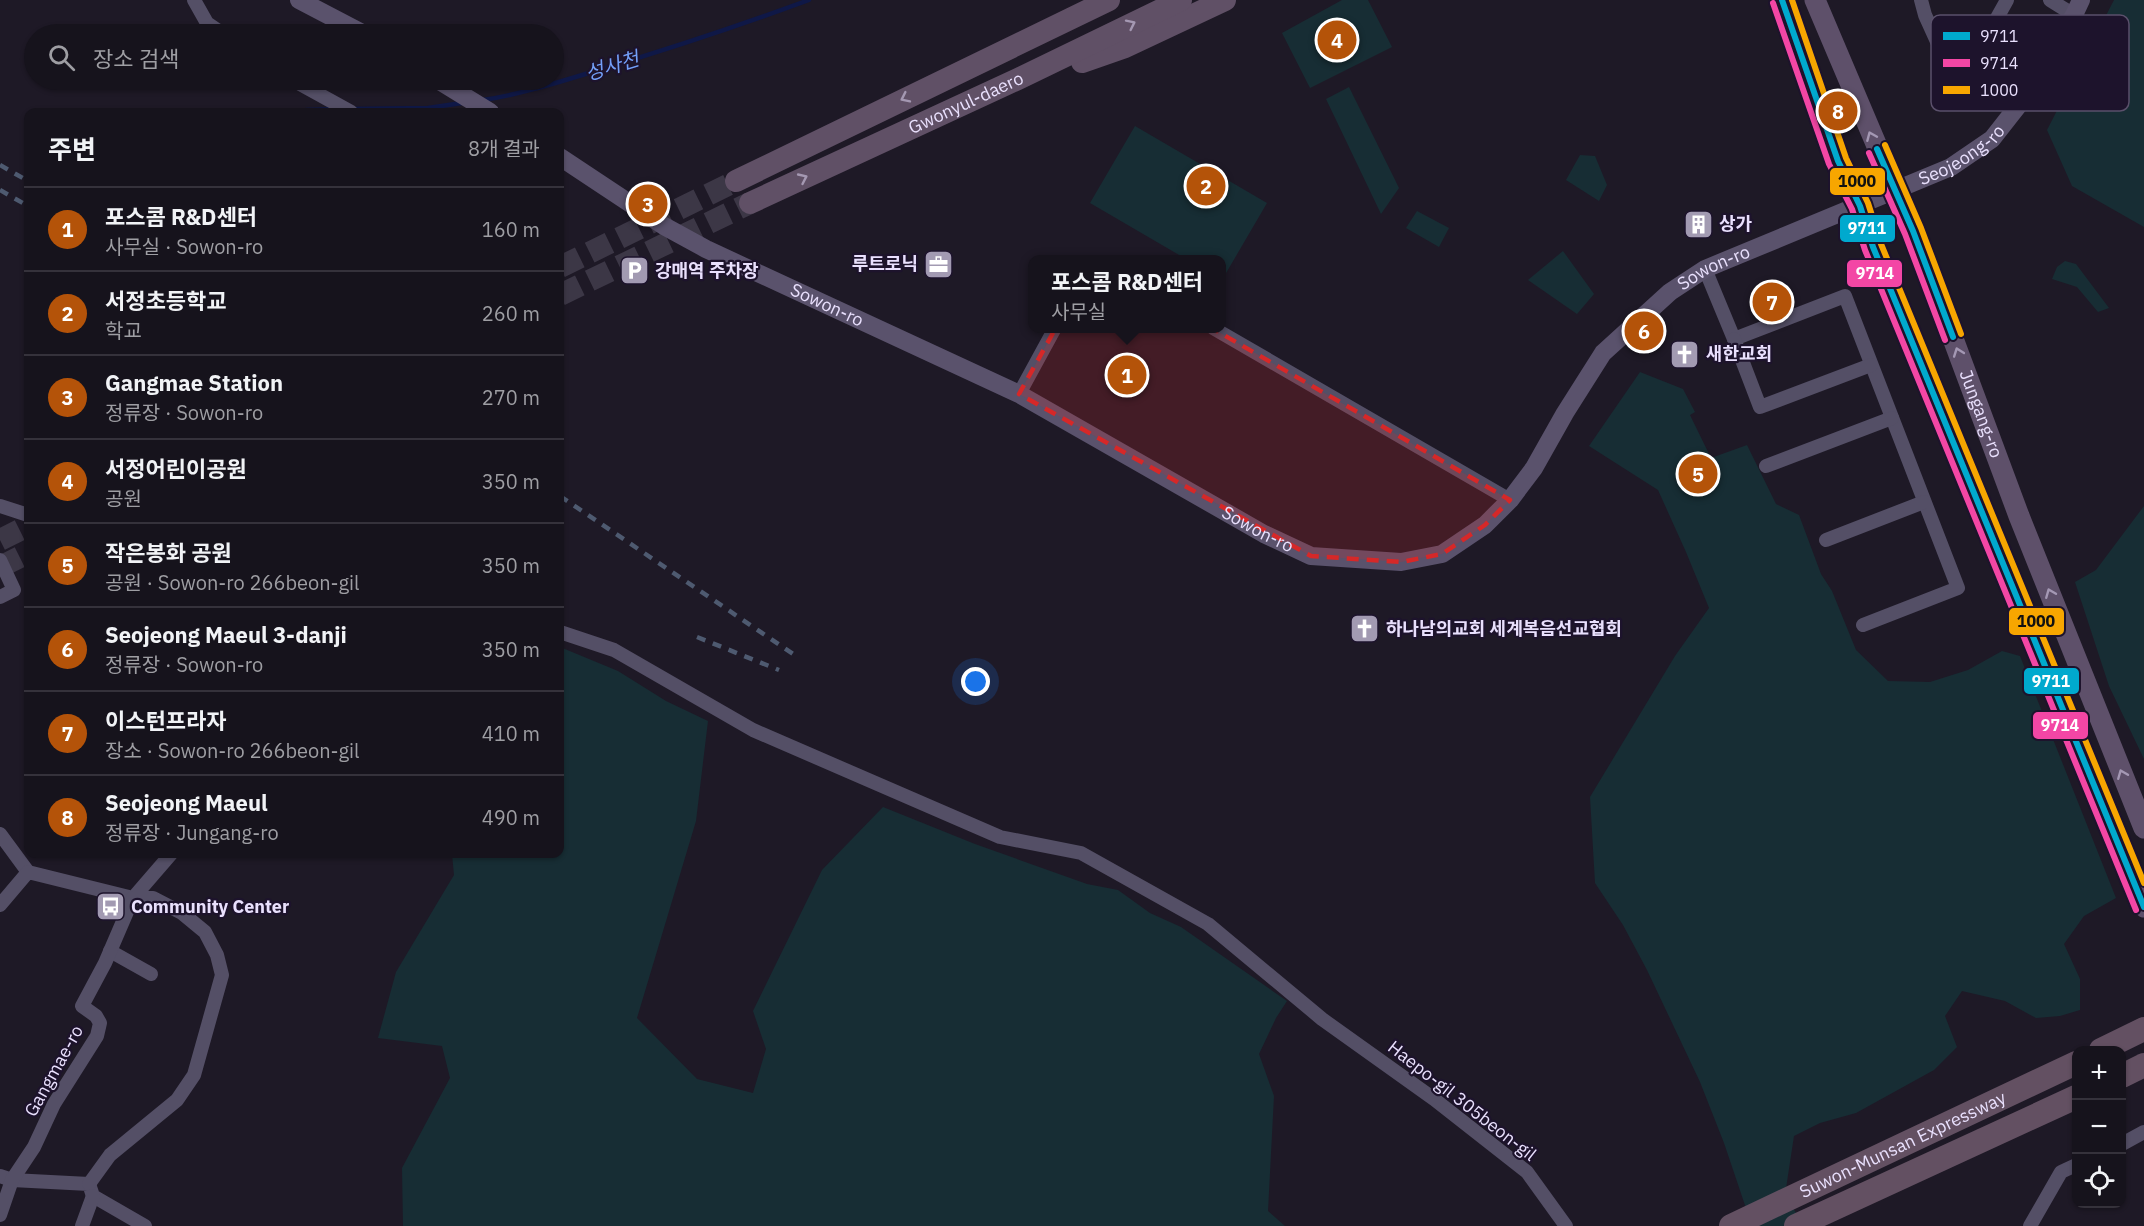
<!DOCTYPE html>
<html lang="ko">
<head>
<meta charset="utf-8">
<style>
	body { margin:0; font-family:"IBM Plex Sans","Noto Sans KR",sans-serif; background:#232029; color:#f1f3f6 }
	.controls { position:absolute; right:18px; bottom:18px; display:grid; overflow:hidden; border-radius:12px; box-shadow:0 2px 4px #0004 }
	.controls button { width:54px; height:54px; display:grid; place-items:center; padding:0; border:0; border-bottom:2px solid #35323b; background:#16131c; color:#f1f3f6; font:30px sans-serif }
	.you { position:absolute; left:976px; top:682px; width:21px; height:21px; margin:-15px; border:4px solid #fff; border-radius:50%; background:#1a73e8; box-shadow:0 0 0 9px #1a73e833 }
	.badge { display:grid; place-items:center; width:39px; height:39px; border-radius:50%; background:#b45309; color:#fff; font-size:20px; font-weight:700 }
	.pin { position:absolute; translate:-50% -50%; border:3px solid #fff; box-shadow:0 2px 6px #0006 }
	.popup { position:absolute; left:1028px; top:255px; width:198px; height:78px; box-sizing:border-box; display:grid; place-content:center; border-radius:12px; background:#16131c; filter:drop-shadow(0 2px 4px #0005); font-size:20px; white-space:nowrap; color:#9e9ea3 }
	.popup b { font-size:22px; color:#f1f3f6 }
	.popup::after { content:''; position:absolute; left:50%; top:100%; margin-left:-12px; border:12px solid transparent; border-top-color:#16131c }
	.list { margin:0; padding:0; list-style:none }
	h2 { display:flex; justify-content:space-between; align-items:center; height:78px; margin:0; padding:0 24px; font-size:26px }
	h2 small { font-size:20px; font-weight:400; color:#9e9ea3 }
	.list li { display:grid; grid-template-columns:39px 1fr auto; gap:18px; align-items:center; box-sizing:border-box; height:84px; padding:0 24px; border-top:2px solid #35323b }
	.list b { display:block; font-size:22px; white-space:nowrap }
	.list p { margin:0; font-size:20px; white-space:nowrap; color:#9e9ea3 }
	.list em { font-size:20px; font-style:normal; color:#9e9ea3 }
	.icon { flex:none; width:33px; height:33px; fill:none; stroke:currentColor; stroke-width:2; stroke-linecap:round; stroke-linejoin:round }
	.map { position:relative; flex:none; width:2144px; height:1226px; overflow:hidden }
	.search { position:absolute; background:#16131c; box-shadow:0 2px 4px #0004; left:24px; top:24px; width:540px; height:66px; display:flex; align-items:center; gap:15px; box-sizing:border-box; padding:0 21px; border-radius:33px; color:#9e9ea3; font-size:22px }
	.panel { position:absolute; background:#16131c; box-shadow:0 2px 4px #0004; left:24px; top:108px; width:540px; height:750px; border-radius:12px }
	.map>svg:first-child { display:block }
	.green { fill:#172d34 }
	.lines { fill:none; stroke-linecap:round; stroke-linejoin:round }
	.stream { stroke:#0f1847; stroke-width:4.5 }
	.trunk-tunnel { stroke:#3c3746; stroke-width:22; stroke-dasharray:22 11; stroke-linecap:butt }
	.minor { stroke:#544f66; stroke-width:14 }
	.secondary { stroke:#5a526c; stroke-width:18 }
	.primary { stroke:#5e506a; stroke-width:21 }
	.trunk { stroke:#605066; stroke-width:22 }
	.motorway { stroke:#635062; stroke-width:24 }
	.rail { stroke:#4e5a70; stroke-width:4.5; stroke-dasharray:9 8; stroke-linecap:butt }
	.bus-1-casing { stroke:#1d132c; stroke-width:10 }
	.bus-2-casing { stroke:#1d132c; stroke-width:10 }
	.bus-3-casing { stroke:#1d132c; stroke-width:10 }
	.bus-1 { stroke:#00a9ce; stroke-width:6 }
	.bus-2 { stroke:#f346a5; stroke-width:6 }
	.bus-3 { stroke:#f7a600; stroke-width:6 }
	.oneway { stroke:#a498b2 }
	.oneway2 { stroke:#a498b4 }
	.marked { fill:#d62828; fill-opacity:0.2; stroke:#d62828; stroke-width:4.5; stroke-dasharray:12 8; stroke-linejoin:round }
	.labels { text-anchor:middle; stroke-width:4.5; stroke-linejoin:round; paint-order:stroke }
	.street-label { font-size:18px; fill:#e9e0fd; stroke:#1d132c }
	.poi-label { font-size:18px; font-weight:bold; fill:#e9e0fd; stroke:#1d132c; text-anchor:start }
	.water-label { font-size:20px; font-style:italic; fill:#739ff8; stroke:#1d132c }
	.key { fill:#1d132c; stroke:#5a506b; stroke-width:1.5 }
	.key-label { font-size:16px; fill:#e9e0fd }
	.line-badge { stroke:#1d132c; stroke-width:2 }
	.badge-label { font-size:16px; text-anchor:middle; font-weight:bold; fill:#fff }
	.pale-badge-label { font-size:16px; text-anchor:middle; font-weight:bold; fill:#111 }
</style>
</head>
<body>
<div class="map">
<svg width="2144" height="1226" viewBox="0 0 2144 1226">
	<rect width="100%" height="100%" fill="#1e1926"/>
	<g class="green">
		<polygon points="1342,0 1368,0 1392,47 1310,88 1282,33"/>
		<polygon points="2114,0 2144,0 2144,227 2072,186 2047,130"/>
		<polygon points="1349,87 1399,188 1381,214 1326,99"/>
		<polygon points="1135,126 1267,203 1222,280 1222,260 1186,259 1090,203"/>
		<polygon points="1580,155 1595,156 1607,185 1599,201 1566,180"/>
		<polygon points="1417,211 1449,228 1439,247 1406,228"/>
		<polygon points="1563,251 1594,294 1577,314 1528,280"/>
		<polygon points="2065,261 2076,264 2109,308 2098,312 2077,287 2052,279 2057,267"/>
		<polygon points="1640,372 1683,389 1695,412 1690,415 1711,458 1747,445 1776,504 1799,515 1821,574 1832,591 1856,650 1888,681 1930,682 1968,670 2002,651 2020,656 2116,898 2084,916 2064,944 2080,979 2080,1010 2060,1016 2036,1018 2005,1001 1962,991 1945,1016 1957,1047 1934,1070 1856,1113 1820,1123 1794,1136 1785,1195 1804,1226 1752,1226 1724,1143 1700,1082 1647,970 1623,925 1595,883 1590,797 1675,656 1709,608 1686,552 1658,490 1589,446"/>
		<polygon points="2144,506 2144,759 2109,686 2075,582 2096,570"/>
		<polygon points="560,647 618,671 666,701 708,721 696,821 637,1018 697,1079 753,1093 766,1049 753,1011 822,870 883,807 975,844 1087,884 1118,890 1150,913 1181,927 1287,1001 1276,1018 1259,1054 1274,1096 1268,1211 1285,1226 403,1226 402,1168 450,1078 442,1046 378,1038 396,972 454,875 452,854 560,854"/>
	</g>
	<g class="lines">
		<g class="stream">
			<path d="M483,100C523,94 562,81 602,69C672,48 741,25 809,0"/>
			<polyline points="351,109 428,108 462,103"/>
			<polyline points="301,112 306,110 337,109"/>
		</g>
		<g class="trunk-tunnel">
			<polyline points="560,267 736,181"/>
			<polyline points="560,295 750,203"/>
			<polyline points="0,540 28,526"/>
			<polyline points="0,567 28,553"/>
		</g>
		<g class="minor">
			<polyline points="194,0 207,23 223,34"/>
			<polyline points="1921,0 1925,15 1949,68 1955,70 1978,52 2007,0"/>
			<polyline points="2050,0 2074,15"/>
			<polyline points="293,80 351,112"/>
			<polyline points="1705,269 1734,339 1845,296 1958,588 1863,625"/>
			<polyline points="1213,328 1510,500"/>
			<polyline points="1734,339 1760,407 1871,365"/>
			<polyline points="1019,394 1055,328"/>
			<polyline points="1766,466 1892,418"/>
			<polyline points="0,506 28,515"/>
			<polyline points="1826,540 1924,502"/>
			<polyline points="0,560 14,590 0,597"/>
			<polyline points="560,632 614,650 753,730 1000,837 1081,853 1208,924 1322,1019 1434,1099 1527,1172 1566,1226"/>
			<polyline points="0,834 28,872"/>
			<polyline points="0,905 28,872 133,898 171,854"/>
			<polyline points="110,951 151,974"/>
			<polyline points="2122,1144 2144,1132"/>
			<polyline points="0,1176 12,1180 89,1184 93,1196 145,1226"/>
			<polyline points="0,1215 12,1180 34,1147 54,1104 97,1036 100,1023 96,1016 82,1006 105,963 133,898 153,898 182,913 205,932 217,955 222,975 194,1075 177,1100 110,1155 89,1184"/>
			<polyline points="82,1226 93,1196"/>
			<polyline points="2030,1226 2061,1172 2076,1165"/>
		</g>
		<g class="secondary">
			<polyline points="299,0 364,34"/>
			<polyline points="438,80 490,112"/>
			<path id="s1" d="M560,157L664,226L706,249L1019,394L1264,534L1311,556L1401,562L1442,554L1485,525L1510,500L1534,468L1565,413L1603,353L1670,292L1705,269L1951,167L1992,139L2028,93L2051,51L2074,15L2081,0"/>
		</g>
		<g class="primary">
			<polyline points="1782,0 1838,161 1860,206 1873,247 2144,907"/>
			<path id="s2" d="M1815,0L1913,231L2019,516L2144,828"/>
		</g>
		<g class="trunk">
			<polyline points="1082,62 1125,47 1225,0"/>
			<polyline points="736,181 1109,0"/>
			<path id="s3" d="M750,203L1018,79L1181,0"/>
		</g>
		<g class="motorway">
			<polyline points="2101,1050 2144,1029"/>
			<polyline points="2122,1076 2144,1065"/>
			<path id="s4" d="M1731,1226L2076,1063"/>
			<polyline points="1796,1226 2076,1097"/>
		</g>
		<g class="rail">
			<polyline points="0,165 28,181"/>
			<polyline points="0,190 28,206"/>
			<polyline points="560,496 796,656"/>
			<polyline points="697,637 779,670"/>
		</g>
		<defs>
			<g id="bus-1">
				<polyline points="1782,0 1838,161 1860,206 1873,247 2144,907"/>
				<polyline points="1877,149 1913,231 1953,337"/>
			</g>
			<g id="bus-2">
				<polyline points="1773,3 1829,164 1852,209 1865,250 2136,910"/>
				<polyline points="1869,153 1905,234 1945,340"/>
			</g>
			<g id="bus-3">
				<polyline points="1792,0 1846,158 1868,203 1881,244 2144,883"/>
				<polyline points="1885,145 1921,228 1961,334"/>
			</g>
		</defs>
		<use href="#bus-1" class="bus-1-casing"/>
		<use href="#bus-2" class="bus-2-casing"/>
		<use href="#bus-3" class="bus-3-casing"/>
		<use href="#bus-1" class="bus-1"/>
		<use href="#bus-2" class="bus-2"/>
		<use href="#bus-3" class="bus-3"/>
	</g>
	<defs><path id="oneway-chevron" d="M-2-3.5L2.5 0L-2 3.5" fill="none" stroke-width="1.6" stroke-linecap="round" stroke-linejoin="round" transform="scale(1.5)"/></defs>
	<g class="oneway">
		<use href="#oneway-chevron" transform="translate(1131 24) rotate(-26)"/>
		<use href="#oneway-chevron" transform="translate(905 98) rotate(154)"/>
		<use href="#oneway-chevron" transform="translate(803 178) rotate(-25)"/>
	</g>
	<g class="oneway2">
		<use href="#oneway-chevron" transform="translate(1871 136) rotate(-113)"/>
		<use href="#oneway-chevron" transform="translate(1958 352) rotate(-110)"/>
		<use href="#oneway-chevron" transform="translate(2050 593) rotate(-112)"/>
		<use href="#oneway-chevron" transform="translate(2122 774) rotate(-112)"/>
	</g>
	<path class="marked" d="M1104,266L1510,500L1485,525L1442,554L1401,562L1311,556L1019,394L1089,268Z"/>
	<defs>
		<symbol id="building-square" viewBox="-11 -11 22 22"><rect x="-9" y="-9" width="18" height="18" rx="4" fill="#a29ab2" stroke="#1d132c"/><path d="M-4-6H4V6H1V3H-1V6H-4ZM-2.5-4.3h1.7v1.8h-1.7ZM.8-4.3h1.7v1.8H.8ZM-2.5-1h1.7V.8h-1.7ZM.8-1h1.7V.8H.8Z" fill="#fff"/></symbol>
		<symbol id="office-square" viewBox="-11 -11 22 22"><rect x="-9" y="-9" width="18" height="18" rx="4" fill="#a29ab2" stroke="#1d132c"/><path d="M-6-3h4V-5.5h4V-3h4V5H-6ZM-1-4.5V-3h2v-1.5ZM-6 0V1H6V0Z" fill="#fff"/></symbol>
		<symbol id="parking-square" viewBox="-11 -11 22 22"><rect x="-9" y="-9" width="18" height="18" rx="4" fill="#a29ab2" stroke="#1d132c"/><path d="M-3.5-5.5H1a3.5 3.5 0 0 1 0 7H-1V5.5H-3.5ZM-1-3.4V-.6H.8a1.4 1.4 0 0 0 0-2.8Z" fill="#fff"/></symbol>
		<symbol id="church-square" viewBox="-11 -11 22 22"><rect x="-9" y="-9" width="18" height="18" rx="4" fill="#a29ab2" stroke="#1d132c"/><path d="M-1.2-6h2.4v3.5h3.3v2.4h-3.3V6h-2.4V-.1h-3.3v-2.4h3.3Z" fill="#fff"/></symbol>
		<symbol id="bus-square" viewBox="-11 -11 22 22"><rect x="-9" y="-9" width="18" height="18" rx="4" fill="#a29ab2" stroke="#1d132c"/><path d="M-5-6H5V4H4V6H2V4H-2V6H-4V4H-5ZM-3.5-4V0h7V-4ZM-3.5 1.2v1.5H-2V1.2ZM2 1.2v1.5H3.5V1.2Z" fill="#fff"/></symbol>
	</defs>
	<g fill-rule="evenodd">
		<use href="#building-square" x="1682" y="208" width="33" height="33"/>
		<use href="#office-square" x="922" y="248" width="33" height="33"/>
		<use href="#parking-square" x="618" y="254" width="33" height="33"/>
		<use href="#church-square" x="1668" y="338" width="33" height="33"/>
		<use href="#church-square" x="1348" y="612" width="33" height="33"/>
		<use href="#bus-square" x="94" y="890" width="33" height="33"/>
	</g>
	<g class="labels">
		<g class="street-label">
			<text dy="6" stroke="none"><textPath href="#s3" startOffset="238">Gwonyul-daero</textPath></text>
			<text dy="6" stroke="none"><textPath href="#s1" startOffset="1659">Seojeong-ro</textPath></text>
			<text dy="6" stroke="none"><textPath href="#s1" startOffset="1386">Sowon-ro</textPath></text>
			<text dy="6" stroke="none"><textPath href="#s1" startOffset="306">Sowon-ro</textPath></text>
			<text dy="6" stroke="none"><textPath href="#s2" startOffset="446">Jungang-ro</textPath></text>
			<text dy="6" stroke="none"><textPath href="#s1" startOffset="792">Sowon-ro</textPath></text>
			<text transform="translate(54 1071) rotate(-61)" y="6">Gangmae-ro</text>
			<text transform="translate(1462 1101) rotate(38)" y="6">Haepo-gil 305beon-gil</text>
			<text dy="6" stroke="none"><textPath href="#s4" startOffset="190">Suwon-Munsan Expressway</textPath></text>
		</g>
		<g class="poi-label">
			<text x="1719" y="230">상가</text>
			<text x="918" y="270" text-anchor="end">루트로닉</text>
			<text x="655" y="277">강매역 주차장</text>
			<text x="1706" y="360">새한교회</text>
			<text x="1386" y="635">하나남의교회 세계복음선교협회</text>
			<text x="131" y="913">Community Center</text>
		</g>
		<g class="water-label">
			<text transform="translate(612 66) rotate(-17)" y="7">성사천</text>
		</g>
	</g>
	<rect x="1931" y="15" width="198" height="96" rx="9" class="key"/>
	<rect x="1943" y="32" width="27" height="8" fill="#00a9ce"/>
	<rect x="1943" y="59" width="27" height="8" fill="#f346a5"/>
	<rect x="1943" y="86" width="27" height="8" fill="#f7a600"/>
	<g class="key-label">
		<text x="1980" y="42">9711</text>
		<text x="1980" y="69">9714</text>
		<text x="1980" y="96">1000</text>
	</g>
	<g class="line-badge">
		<rect x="1829" y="167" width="57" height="29" rx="6" fill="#f7a600"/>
		<rect x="1839" y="214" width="57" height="29" rx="6" fill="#00a9ce"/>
		<rect x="1846" y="259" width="57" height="29" rx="6" fill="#f346a5"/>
		<rect x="2008" y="607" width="57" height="29" rx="6" fill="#f7a600"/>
		<rect x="2023" y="667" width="57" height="28" rx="6" fill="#00a9ce"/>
		<rect x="2032" y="711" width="57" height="29" rx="6" fill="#f346a5"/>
	</g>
	<g class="badge-label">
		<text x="1867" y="234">9711</text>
		<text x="1875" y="279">9714</text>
		<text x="2051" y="687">9711</text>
		<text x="2060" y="731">9714</text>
	</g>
	<g class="pale-badge-label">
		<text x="1857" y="187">1000</text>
		<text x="2036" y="627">1000</text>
	</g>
</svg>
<div class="controls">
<button>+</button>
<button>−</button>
<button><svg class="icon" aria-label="locate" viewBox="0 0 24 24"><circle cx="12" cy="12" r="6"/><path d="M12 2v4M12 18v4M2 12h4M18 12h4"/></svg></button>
</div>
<div class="you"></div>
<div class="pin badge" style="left:1127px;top:375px">1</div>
<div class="popup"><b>포스콤 R&amp;D센터</b>사무실</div>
<div class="pin badge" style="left:1206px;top:186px">2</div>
<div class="pin badge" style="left:648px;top:204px">3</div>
<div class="pin badge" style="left:1337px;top:40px">4</div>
<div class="pin badge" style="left:1698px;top:474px">5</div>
<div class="pin badge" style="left:1644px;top:331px">6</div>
<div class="pin badge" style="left:1772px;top:302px">7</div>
<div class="pin badge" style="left:1838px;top:111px">8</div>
<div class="search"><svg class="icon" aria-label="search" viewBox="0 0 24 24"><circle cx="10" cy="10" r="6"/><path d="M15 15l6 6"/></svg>장소 검색</div>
<section class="panel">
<h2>주변<small>8개 결과</small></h2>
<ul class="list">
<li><span class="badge">1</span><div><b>포스콤 R&amp;D센터</b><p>사무실 · Sowon-ro</p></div><em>160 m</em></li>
<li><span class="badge">2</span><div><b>서정초등학교</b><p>학교</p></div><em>260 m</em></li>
<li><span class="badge">3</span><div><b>Gangmae Station</b><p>정류장 · Sowon-ro</p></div><em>270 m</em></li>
<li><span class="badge">4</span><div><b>서정어린이공원</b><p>공원</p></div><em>350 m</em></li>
<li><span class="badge">5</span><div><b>작은봉화 공원</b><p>공원 · Sowon-ro 266beon-gil</p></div><em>350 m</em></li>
<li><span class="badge">6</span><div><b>Seojeong Maeul 3-danji</b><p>정류장 · Sowon-ro</p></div><em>350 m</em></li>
<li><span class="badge">7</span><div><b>이스턴프라자</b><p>장소 · Sowon-ro 266beon-gil</p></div><em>410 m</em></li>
<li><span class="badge">8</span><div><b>Seojeong Maeul</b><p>정류장 · Jungang-ro</p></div><em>490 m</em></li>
</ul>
</section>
</div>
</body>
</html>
